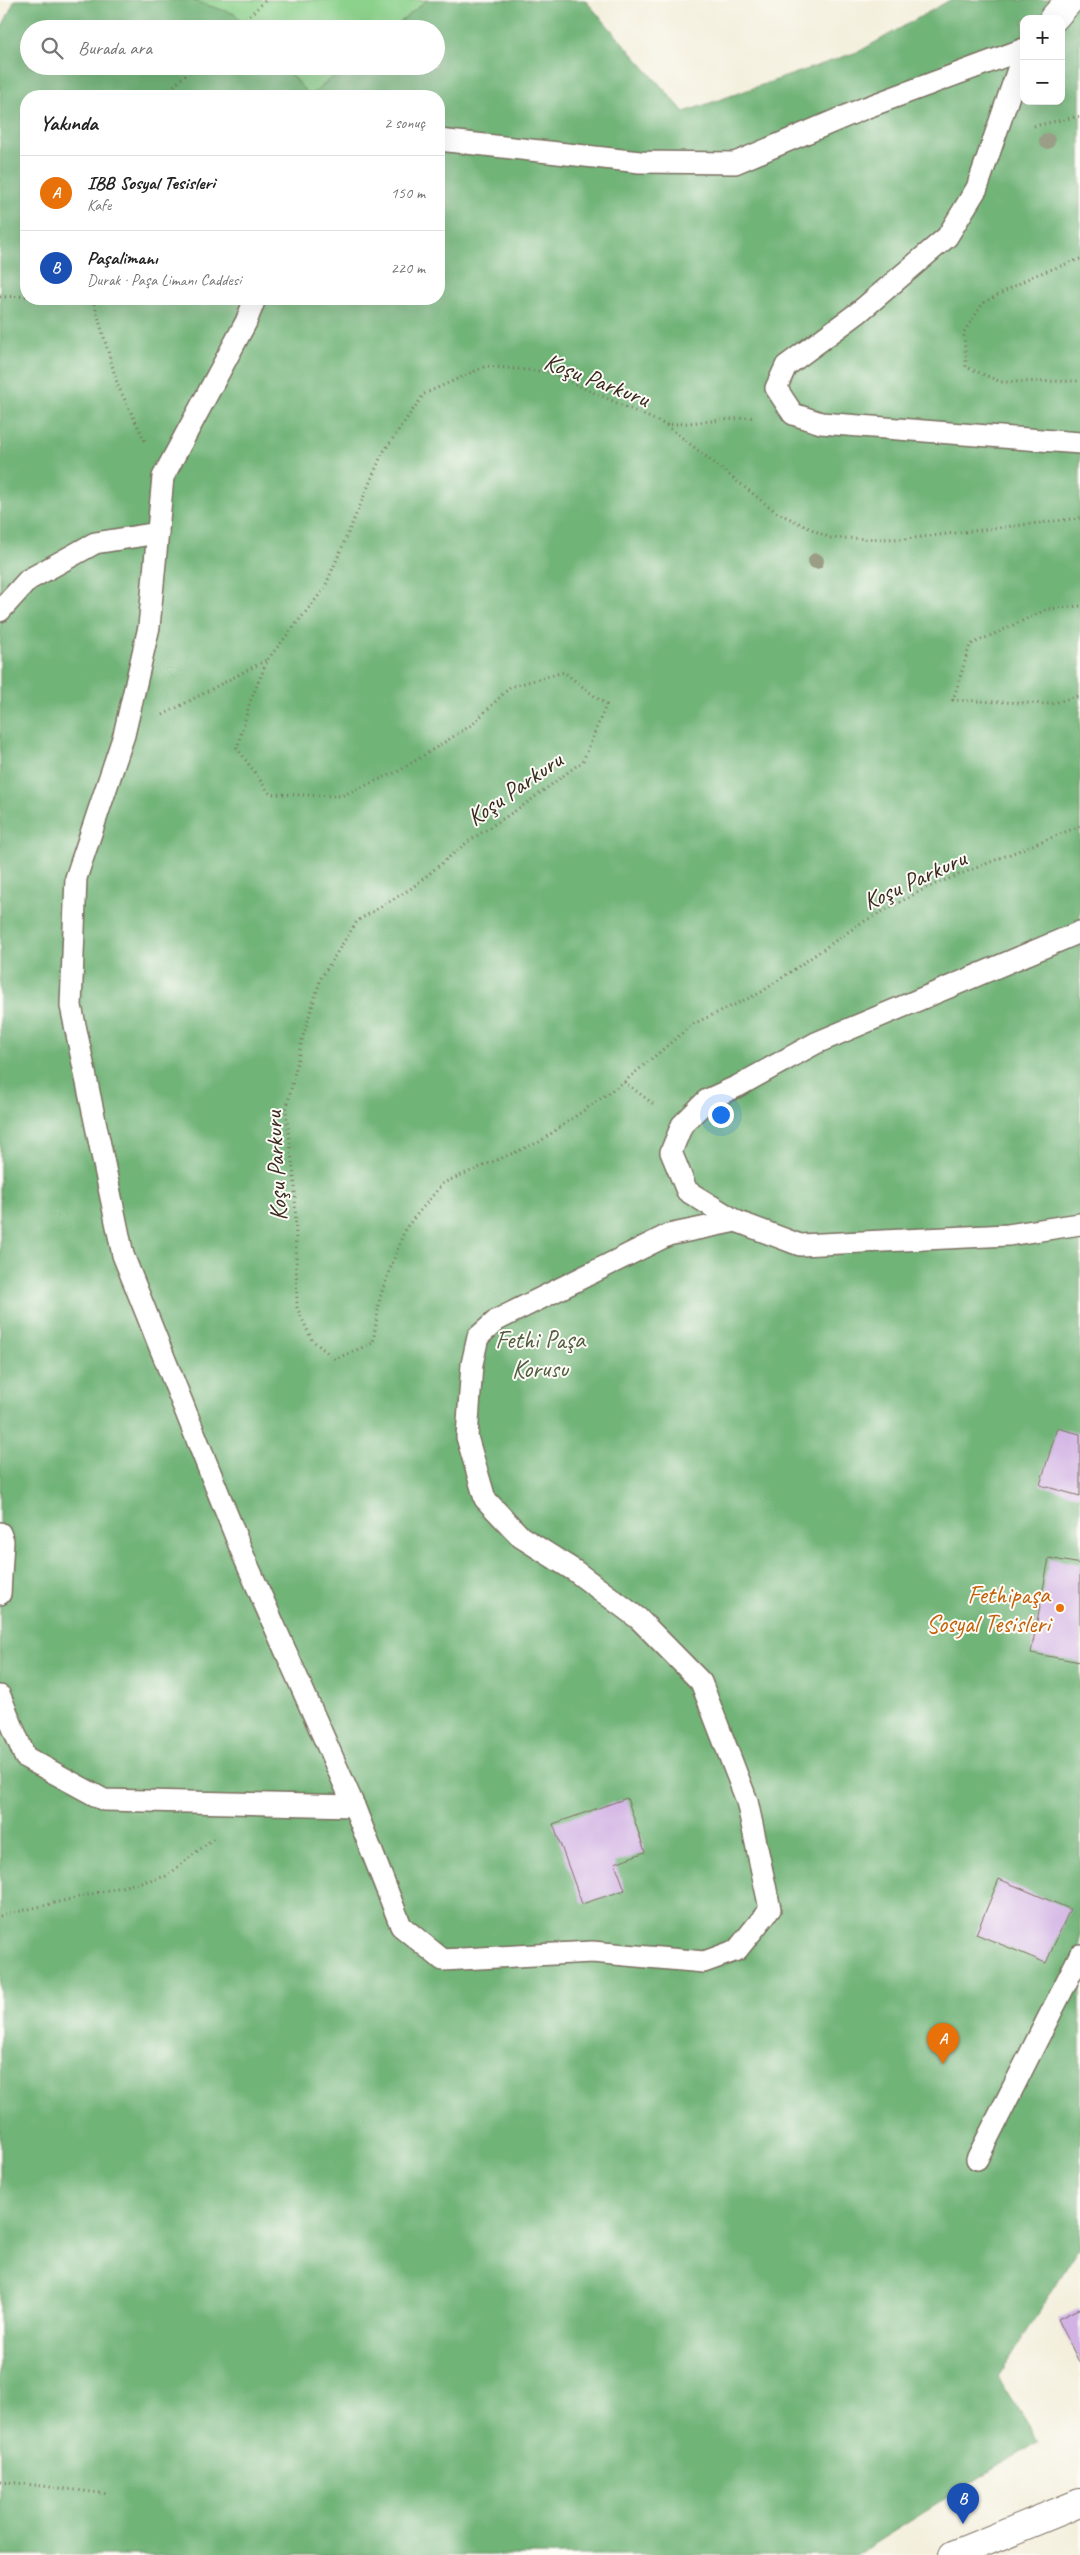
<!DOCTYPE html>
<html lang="tr">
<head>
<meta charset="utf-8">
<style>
	body { margin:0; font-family:Caveat,sans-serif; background:#f2f2f2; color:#222 }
	.controls { position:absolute; right:15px; top:15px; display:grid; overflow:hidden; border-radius:10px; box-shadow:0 5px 20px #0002 }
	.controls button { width:45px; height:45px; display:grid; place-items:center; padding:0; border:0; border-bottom:1px solid #e0e0e0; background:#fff; color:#222; font:25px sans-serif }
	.you { position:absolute; left:720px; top:1114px; width:18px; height:18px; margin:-12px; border:4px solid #fff; border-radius:50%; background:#1a73e8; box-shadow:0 0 0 8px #1a73e833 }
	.badge { display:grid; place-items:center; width:32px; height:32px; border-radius:50%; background:#b5179e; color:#fff; font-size:16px; font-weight:700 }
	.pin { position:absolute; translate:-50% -41px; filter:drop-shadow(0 1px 2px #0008) }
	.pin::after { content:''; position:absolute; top:26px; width:18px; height:15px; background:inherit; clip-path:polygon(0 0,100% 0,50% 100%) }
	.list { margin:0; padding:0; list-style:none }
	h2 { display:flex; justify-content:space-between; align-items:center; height:65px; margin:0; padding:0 20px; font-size:21px }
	h2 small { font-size:16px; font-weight:400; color:#767676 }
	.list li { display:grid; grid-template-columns:32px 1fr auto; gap:15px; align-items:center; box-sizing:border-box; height:75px; padding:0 20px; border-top:1px solid #e0e0e0 }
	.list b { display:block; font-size:19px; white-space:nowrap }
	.list p { margin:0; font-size:16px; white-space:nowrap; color:#767676 }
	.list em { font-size:16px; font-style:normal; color:#767676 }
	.icon { flex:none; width:28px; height:28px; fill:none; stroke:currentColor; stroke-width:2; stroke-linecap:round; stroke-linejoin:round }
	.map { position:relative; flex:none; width:1080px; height:2555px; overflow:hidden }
	.search { position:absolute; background:#fff; box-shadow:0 5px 20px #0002; left:20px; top:20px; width:425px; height:55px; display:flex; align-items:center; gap:12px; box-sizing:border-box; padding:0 18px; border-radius:28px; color:#767676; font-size:19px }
	.panel { position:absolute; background:#fff; box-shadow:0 5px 20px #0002; left:20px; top:90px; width:425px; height:215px; border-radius:20px }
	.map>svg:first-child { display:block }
	.green { fill:#8cd28c; stroke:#647e55 }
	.forest { fill:#71b478; stroke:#566f4b; fill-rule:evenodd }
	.building { fill:#d2b2e4 }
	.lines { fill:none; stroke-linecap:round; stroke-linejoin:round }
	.lane-casing { stroke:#7b6f60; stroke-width:24 }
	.street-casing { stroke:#7b6f60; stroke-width:30 }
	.primary-casing { stroke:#7b6f60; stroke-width:30 }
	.path { stroke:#7b6f60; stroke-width:3; stroke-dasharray:1 4; stroke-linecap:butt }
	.lane { stroke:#fff; stroke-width:21 }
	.street { stroke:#fff; stroke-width:28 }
	.primary { stroke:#fff; stroke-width:28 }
	.tree { fill:#9b9e86 }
	.food-dot { fill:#e8710a; stroke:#fdfcf7; stroke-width:2 }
	.labels { text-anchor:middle; stroke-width:4; stroke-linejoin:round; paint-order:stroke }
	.street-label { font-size:25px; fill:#3b2a1e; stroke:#fdfcf7 }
	.park-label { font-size:25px; fill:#535c3f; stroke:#fdfcf7 }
	.food-label { font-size:25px; fill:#c56008; stroke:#fdfcf7; text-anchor:end }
</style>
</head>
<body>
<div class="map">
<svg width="1080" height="2555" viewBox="0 0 1080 2555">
	<rect width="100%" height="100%" fill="#fdfcf7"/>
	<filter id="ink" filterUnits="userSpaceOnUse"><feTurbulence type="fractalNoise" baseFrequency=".02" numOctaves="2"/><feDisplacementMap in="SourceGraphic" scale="10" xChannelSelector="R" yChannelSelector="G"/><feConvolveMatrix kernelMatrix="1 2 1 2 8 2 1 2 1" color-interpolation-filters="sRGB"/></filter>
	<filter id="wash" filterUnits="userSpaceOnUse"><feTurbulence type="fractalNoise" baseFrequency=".0096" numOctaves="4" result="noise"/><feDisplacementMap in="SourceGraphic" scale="20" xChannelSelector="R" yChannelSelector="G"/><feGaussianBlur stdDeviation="1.12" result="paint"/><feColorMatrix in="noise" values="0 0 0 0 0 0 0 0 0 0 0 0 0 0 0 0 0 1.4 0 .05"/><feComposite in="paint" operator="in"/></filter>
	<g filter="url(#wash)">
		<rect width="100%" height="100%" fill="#f3efdc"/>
		<g class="green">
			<polygon points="191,0 427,0 392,29 248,29 235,14"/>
			<polygon points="283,66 346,66 310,96"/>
		</g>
		<path class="forest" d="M15,0H191L235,14L248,29H29V66H283L310,96L346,66H436V29H392L427,0H585L684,112L860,51L950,0H1080V2246L998,2377L1038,2441L856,2555H0V460L2,454L0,427V31ZM1024,19H1061V101H1024ZM26,96H439V299H26Z"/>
		<g id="blocks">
			<g class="building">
				<polygon points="1057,1428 1080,1434 1080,1496 1040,1485"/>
				<polygon points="1049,1558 1080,1564 1080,1662 1031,1653"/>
				<polygon points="627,1798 645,1852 615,1863 625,1890 582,1904 553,1824"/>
				<polygon points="999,1879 1070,1909 1046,1963 976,1934"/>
				<polygon points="1080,2308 1080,2364 1058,2319"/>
			</g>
		</g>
	</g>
	<g filter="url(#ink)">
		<use href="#blocks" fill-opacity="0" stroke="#7b6f60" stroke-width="1"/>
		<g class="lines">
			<defs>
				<g id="lane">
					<polyline points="1024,52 977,188 947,237 859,312 786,366 776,388 793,414 821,423 1080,443"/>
					<polyline points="439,140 640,162 735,163 865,108 1024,49"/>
					<polyline points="255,299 246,322 163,477 149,627 124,735 76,878 71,1006 123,1255 244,1557 354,1806 401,1926 443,1960 592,1952 704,1962 737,1950 770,1909 747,1801 701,1682 639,1619 575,1571 521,1537 485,1499 467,1437 472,1364 478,1337 497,1320 668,1235 736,1221"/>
					<polyline points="0,611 28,580 95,543 158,533"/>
					<polyline points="1080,932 816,1043 738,1086 707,1100 682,1125 671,1152 687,1191 736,1221 800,1245 1008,1235 1080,1224"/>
					<polyline points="0,1533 3,1541 0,1594"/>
					<polyline points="0,1696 25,1757 104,1800 354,1806"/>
					<polyline points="977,2159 1080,1955"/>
				</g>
				<polyline id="street" points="1053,19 1070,0"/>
				<polyline id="primary" points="953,2555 1080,2503"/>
			</defs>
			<use href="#lane" class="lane-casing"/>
			<use href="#street" class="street-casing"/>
			<use href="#primary" class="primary-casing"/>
			<g class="path">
				<polyline points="235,29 266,0"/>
				<polyline points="163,96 195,66"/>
				<polyline points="1034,126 1080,116"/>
				<polyline points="1080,259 1033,276 983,303 964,332 966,367 1001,382 1080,381"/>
				<polyline points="0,297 26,296"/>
				<polyline points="93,299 118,386 145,441"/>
				<polyline points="666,425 755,417"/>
				<polyline points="1080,518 905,539 830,538 776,512 666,425 548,372 486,366 424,394 382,454 324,589 268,659 250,702 237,748 270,794 341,796 399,771 473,724 510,687 564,672 606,705 583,761 527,803 466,843 412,888 357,921 321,978 303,1036 286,1111 295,1185 297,1308 312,1340 335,1359 373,1343 380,1297 405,1229 443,1183 539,1142 624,1082 693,1024 760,993 861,923 926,888 1080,826"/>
				<polyline points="1080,606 1048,609 970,645 953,700 1051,704 1080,695"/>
				<polyline points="163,715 268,659"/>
				<polyline points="624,1082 655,1105"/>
				<polyline points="0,1916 167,1876 215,1837"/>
				<polyline points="0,2481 109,2494"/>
			</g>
			<use href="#lane" class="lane"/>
			<use href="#street" class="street"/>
			<use href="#primary" class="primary"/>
		</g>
		<g class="tree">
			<circle cx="1047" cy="141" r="8"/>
			<circle cx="816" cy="561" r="8"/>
		</g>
	</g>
	<circle class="food-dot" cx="1060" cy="1608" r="5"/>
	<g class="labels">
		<g class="street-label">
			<text transform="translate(597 379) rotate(21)" y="9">Koşu Parkuru</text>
			<text transform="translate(514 788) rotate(-35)" y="9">Koşu Parkuru</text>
			<text transform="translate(914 879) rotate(-25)" y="9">Koşu Parkuru</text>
			<text transform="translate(275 1166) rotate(-93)" y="9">Koşu Parkuru</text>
		</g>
		<g class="park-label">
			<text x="540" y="1348">Fethi Paşa<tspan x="540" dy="29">Korusu</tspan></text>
		</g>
		<g class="food-label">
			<text x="1050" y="1603">Fethipaşa<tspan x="1050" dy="29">Sosyal Tesisleri</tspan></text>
		</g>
	</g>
</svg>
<div class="controls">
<button>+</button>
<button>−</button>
</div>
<div class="you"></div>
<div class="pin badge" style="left:943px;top:2064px;background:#e8710a">A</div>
<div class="pin badge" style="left:963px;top:2524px;background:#1a4fb4">B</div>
<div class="search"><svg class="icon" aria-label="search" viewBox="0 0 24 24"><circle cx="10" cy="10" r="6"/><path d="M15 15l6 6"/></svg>Burada ara</div>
<section class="panel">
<h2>Yakında<small>2 sonuç</small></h2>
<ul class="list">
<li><span class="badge" style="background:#e8710a">A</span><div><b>IBB Sosyal Tesisleri</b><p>Kafe</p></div><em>150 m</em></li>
<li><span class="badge" style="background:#1a4fb4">B</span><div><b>Paşalimanı</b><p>Durak · Paşa Limanı Caddesi</p></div><em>220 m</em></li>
</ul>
</section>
</div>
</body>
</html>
